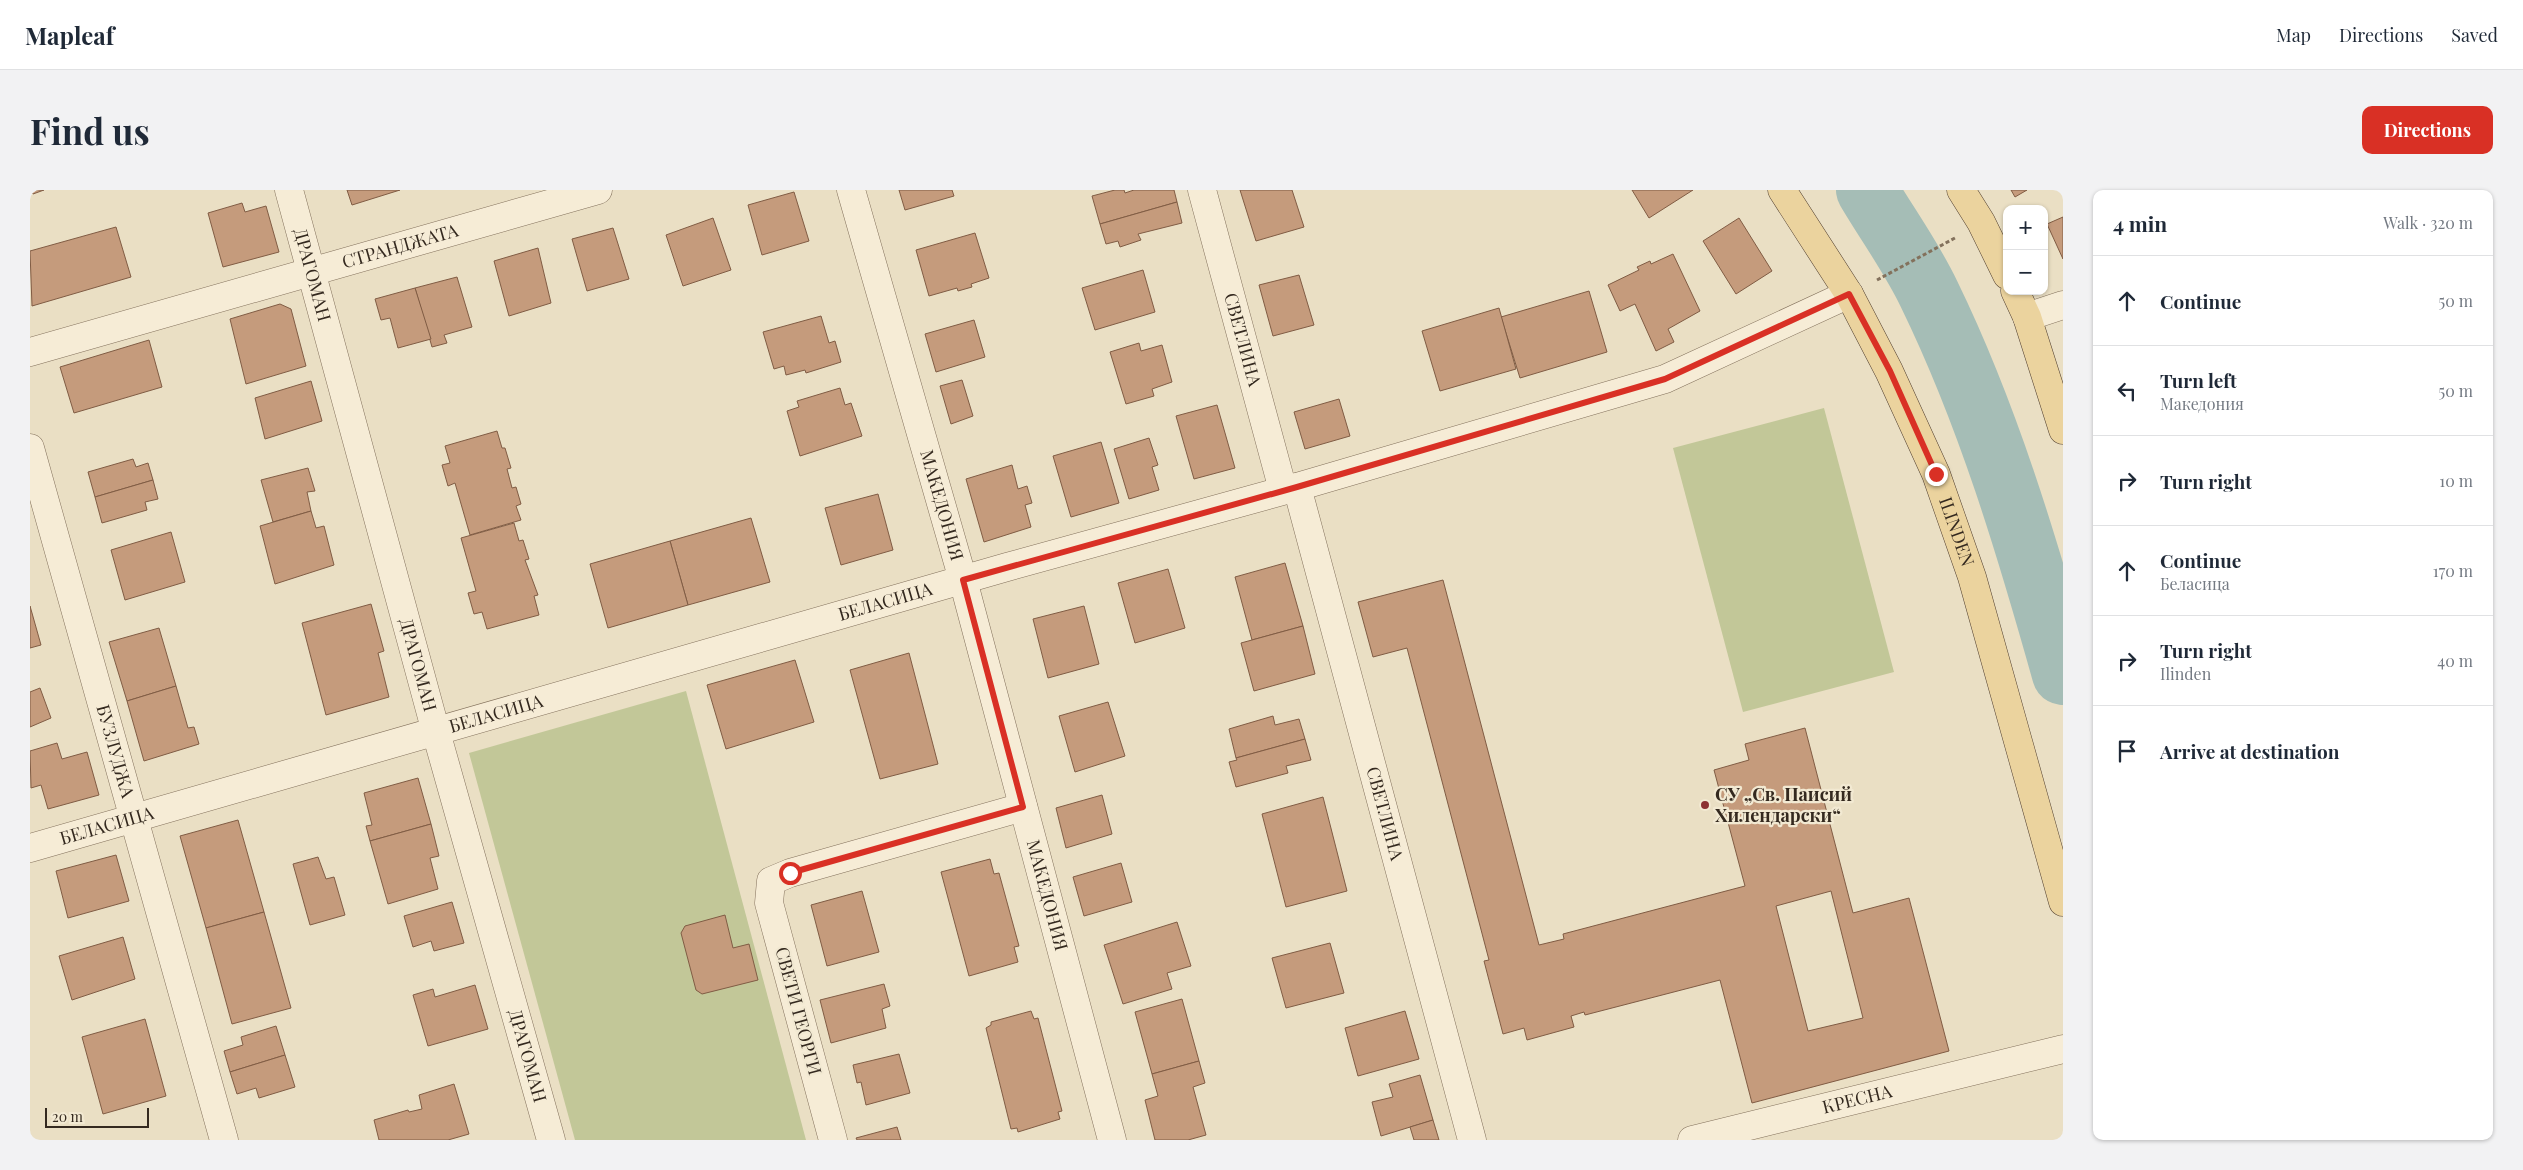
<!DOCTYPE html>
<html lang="en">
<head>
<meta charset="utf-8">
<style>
	body { margin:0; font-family:"Playfair Display",serif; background:#f2f2f3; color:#1f2937 }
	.controls { position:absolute; right:15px; top:15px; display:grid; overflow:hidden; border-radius:10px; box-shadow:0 1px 4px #0004 }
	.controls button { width:45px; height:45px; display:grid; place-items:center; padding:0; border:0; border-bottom:1px solid #e0e1e3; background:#fff; color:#1f2937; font:25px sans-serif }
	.scale { position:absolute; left:15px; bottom:12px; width:104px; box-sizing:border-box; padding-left:5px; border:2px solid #34291f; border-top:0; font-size:14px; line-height:18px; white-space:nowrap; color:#34291f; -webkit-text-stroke:4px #f2e9d2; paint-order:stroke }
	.stop { position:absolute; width:15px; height:15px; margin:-11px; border:4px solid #d93025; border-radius:50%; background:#fff }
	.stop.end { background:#d93025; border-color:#fff; box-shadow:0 1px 5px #0008 }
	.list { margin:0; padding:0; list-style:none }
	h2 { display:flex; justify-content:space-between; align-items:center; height:65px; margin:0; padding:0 20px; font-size:21px }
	h2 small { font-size:16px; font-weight:400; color:#747a83 }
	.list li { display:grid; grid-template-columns:32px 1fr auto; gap:15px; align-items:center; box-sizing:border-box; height:90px; padding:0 20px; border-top:1px solid #e0e1e3 }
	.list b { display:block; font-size:19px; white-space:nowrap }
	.list p { margin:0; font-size:16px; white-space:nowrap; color:#747a83 }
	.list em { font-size:16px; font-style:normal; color:#747a83 }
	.icon { flex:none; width:28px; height:28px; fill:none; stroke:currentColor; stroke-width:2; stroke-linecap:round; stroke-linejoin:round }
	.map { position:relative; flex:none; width:2033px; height:950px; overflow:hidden; border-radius:10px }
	header { display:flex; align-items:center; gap:30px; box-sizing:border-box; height:70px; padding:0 25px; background:#fff; border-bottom:1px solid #e0e1e3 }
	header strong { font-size:24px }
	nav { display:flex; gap:28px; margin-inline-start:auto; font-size:18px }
	.intro { display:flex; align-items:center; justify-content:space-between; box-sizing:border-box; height:120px; padding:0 30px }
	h1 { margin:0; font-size:35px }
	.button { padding:12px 22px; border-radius:10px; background:#d93025; color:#fff; font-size:18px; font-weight:700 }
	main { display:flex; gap:30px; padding:0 30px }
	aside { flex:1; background:#fff; border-radius:10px; box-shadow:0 1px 4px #0004 }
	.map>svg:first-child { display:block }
	.green { fill:#c2c798 }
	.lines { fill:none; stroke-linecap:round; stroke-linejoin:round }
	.river { stroke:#a5bdb6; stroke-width:62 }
	.building { fill:#c59b7c; stroke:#805c44; fill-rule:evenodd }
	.minor-casing { stroke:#83715c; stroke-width:29 }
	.major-casing { stroke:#513f30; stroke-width:29 }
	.path { stroke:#83715c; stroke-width:3; stroke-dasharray:4 2.5; stroke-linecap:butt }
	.minor { stroke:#f6ecd6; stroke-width:28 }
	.major { stroke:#ebd39e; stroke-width:28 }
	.route { stroke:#d93025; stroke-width:6 }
	.poi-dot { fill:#8d3131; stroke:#f2e9d2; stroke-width:2 }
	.labels { text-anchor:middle; stroke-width:4.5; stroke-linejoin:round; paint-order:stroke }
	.street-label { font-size:18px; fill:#34291f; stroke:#f2e9d2 }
	.poi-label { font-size:18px; font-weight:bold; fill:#34291f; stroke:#f2e9d2; text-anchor:start }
</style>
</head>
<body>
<header>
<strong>Mapleaf</strong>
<nav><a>Map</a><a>Directions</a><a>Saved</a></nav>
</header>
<div class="intro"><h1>Find us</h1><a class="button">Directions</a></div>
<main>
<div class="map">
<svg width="2033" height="950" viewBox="0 0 2033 950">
	<rect width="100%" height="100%" fill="#eadfc4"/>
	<g class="green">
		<polygon points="1794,218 1864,482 1713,522 1643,258"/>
		<polygon points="656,501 776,950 545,950 439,563"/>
	</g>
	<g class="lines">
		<path class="river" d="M1837,0C1857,34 1882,68 1899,104C1958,225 1997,356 2033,484"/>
	</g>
	<g class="building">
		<polygon points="0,0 14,0 3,4"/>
		<polygon points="317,0 370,0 322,15"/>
		<polygon points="869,0 922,0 924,6 875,20"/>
		<polygon points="1085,0 1094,0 1095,3 1104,0 1144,0 1147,12 1070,34 1062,6"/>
		<polygon points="1210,0 1262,0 1274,37 1226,51"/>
		<polygon points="1602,0 1663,0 1619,28"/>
		<polygon points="1981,0 1997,0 1985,7"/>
		<polygon points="764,2 779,51 732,65 718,15"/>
		<polygon points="1147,12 1152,33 1108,44 1111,50 1090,57 1088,51 1076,54 1070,34"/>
		<polygon points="212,13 215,22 236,16 249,62 193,77 178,23"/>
		<polygon points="2033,27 2033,69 2017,34"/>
		<polygon points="683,28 701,80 653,96 636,45"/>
		<polygon points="1709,28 1742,81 1706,104 1673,51"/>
		<polygon points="86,37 101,87 2,116 0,61"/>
		<polygon points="583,38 599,89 557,101 542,49"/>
		<polygon points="945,43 959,88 941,94 942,97 928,101 927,98 899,106 886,60"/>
		<polygon points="508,58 521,113 479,126 464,71"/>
		<polygon points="1643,64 1670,121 1638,139 1644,152 1626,161 1605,114 1590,121 1578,95 1609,80 1607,77 1620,71 1621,74"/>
		<polygon points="1113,80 1125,122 1065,140 1052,98"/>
		<polygon points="1269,85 1284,135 1243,146 1229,95"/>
		<polygon points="427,87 442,137 414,145 417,153 402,157 385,98"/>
		<polygon points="385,98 401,149 368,158 360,128 351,130 345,109"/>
		<polygon points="1559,101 1577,162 1490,188 1471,127"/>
		<polygon points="250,114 261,119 276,176 216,194 200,129"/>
		<polygon points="1469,118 1486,179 1410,201 1392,141"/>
		<polygon points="791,126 799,153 805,151 811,172 776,183 775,180 756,185 754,176 744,179 733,142"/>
		<polygon points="944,130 955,167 906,182 895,144"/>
		<polygon points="119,150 132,197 44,223 30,177"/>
		<polygon points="1109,153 1111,161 1132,155 1142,192 1122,199 1124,206 1096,214 1080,162"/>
		<polygon points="932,190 943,226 921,234 910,196"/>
		<polygon points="281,191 292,231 235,249 225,208"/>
		<polygon points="810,198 815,215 821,213 832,246 770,266 757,221 769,217 767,211"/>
		<polygon points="1309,209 1320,246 1275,259 1264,222"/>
		<polygon points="1187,215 1205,278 1164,289 1146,226"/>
		<polygon points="467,241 472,258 475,258 481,278 477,279 482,298 486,297 491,314 486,316 491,330 440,345 425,293 418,296 412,275 420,273 415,256"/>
		<polygon points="1119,248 1128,275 1122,277 1129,300 1099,309 1084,259"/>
		<polygon points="1071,252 1089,313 1041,327 1023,266"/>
		<polygon points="103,269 106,277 118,273 123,290 65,307 58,282"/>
		<polygon points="982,275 988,299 997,296 1002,313 995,315 1001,337 954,352 936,289"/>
		<polygon points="278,278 285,301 277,302 281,321 243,332 231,290"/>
		<polygon points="123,290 128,309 115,312 117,320 72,333 65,307"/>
		<polygon points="848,304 863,360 811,375 795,318"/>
		<polygon points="281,321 286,338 294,336 304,375 245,394 230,336"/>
		<polygon points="721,328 740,392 658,415 640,351"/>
		<polygon points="484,333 489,351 493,350 499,369 495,370 508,405 504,406 509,425 457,439 452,422 444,424 438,403 446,401 431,348"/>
		<polygon points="141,342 155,392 95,410 81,360"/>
		<polygon points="640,351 658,415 578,438 560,374"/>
		<polygon points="1255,373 1273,436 1222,450 1205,387"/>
		<polygon points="1138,379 1155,438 1105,453 1088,393"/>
		<path d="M1413,390L1509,755L1534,749L1533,744L1715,696L1684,580L1719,570L1715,554L1775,538L1823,723L1879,708L1919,861L1722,913L1690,790L1555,825L1554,822L1541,826L1544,837L1497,850L1494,838L1473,844L1454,771L1459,770L1377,458L1343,467L1328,412ZM1801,701L1833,828L1778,841L1746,716Z"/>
		<polygon points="341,414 354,461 348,463 359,507 296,525 272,433"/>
		<polygon points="0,416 11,455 0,458"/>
		<polygon points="1054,416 1069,474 1018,488 1003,429"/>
		<polygon points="1273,436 1285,484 1224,501 1211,453"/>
		<polygon points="129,438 146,496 97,511 79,452"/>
		<polygon points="879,463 908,574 850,589 820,480"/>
		<polygon points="765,470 784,532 696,559 677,495"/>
		<polygon points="146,496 158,538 164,537 169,554 114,571 97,511"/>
		<polygon points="10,498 21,528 0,537 0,502"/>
		<polygon points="1078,512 1095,566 1045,582 1029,526"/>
		<polygon points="1243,526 1245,535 1269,529 1275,549 1206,568 1199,539"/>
		<polygon points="1275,549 1281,570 1256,576 1258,583 1206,597 1199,572 1207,570 1206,568"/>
		<polygon points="27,553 32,569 57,562 69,605 18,619 11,595 1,598 0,561"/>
		<polygon points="388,588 401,634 340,651 336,636 342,635 334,603"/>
		<polygon points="1072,605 1082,644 1036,658 1026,618"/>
		<polygon points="1293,607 1317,701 1256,717 1232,624"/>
		<polygon points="208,630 234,722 176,738 150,646"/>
		<polygon points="401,634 409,666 400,668 408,699 358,714 340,651"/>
		<polygon points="86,665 99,711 38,728 26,681"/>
		<polygon points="288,667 296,689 304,687 315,725 280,735 263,674"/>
		<polygon points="960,669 964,684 969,683 989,756 984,757 988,772 939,786 911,682"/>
		<polygon points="1091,673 1102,712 1054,726 1043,687"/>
		<polygon points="832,701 849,762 797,776 781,715"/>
		<polygon points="422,712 434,753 404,761 401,751 383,757 374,726"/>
		<polygon points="234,722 261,818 202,834 176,738"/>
		<polygon points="695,725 703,758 719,754 728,790 672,804 666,800 651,743 655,736"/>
		<polygon points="1147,732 1161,776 1137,783 1142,799 1093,814 1074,755"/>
		<polygon points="93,747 105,789 42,810 29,766"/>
		<polygon points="1300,753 1314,803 1256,818 1242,768"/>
		<polygon points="854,794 860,816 852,819 856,838 801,853 790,810"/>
		<polygon points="445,795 458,839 398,856 383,805 403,799 405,807"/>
		<polygon points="1152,809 1169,871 1122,884 1105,822"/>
		<polygon points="1001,821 1004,829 1008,828 1032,921 1028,922 1030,929 988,942 987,938 981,939 956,838 961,835 961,832"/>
		<polygon points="1375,821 1389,869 1328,886 1315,838"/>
		<polygon points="115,829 136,906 73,924 52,847"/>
		<polygon points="246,836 255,865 200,882 194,861 213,855 211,847"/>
		<polygon points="869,864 880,903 836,915 831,892 827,893 823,875"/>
		<polygon points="255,865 265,897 229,908 226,898 207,904 200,882"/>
		<polygon points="1169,871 1175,893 1163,897 1176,945 1158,950 1125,950 1115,910 1128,906 1122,884"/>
		<polygon points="1390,885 1403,930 1351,946 1342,912 1363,907 1359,894"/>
		<polygon points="424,894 439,944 418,950 349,950 344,930 378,920 379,922 392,919 389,905"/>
		<polygon points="1403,930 1409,950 1384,950 1380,937"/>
		<polygon points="867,937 871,950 827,950 826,948"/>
	</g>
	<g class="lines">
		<defs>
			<g id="minor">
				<path id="s1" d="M259,0L406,542L521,950"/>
				<path id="s2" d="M821,0L933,390L1082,950"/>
				<path id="s3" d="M1172,0L1253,300"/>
				<polyline points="1997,127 2033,115"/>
				<path id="s4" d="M0,162L568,0"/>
				<path id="s5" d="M0,258L194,950"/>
				<path id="s6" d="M1267,297L1442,950"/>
				<path id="s7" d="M0,658L977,377L1267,297L1635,189L1819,104"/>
				<polyline points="803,950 739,713 741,691 760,683 993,617"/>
				<path id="s8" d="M1662,950L2033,859"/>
			</g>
			<g id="major">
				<path id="s9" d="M1752,0L1819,104L1859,181L1906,284L1942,387L2033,712"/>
				<polyline points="1931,0 1951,32 1977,85"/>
				<polyline points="1985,101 1997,127 2033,240"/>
			</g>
		</defs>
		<use href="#minor" class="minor-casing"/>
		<use href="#major" class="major-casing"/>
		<polyline class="path" points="1847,90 1925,48"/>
		<use href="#minor" class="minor"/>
		<use href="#major" class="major"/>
	</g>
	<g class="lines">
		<polyline class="route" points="760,683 993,617 933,390 1267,297 1635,189 1819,104 1860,181 1906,284"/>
	</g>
	<circle class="poi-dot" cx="1675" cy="615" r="5"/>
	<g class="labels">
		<g class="street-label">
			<text dy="6" stroke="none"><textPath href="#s4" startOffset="385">СТРАНДЖАТА</textPath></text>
			<text dy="6" stroke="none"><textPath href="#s1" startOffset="88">ДРАГОМАН</textPath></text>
			<text dy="6" stroke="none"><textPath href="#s3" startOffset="155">СВЕТЛИНА</textPath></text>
			<text dy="6" stroke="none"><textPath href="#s2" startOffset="328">МАКЕДОНИЯ</textPath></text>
			<text dy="6" stroke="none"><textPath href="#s9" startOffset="385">ILINDEN</textPath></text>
			<text dy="6" stroke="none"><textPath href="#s7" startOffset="890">БЕЛАСИЦА</textPath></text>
			<text dy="6" stroke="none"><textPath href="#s1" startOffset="492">ДРАГОМАН</textPath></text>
			<text dy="6" stroke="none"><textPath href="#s7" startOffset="485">БЕЛАСИЦА</textPath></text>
			<text dy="6" stroke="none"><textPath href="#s5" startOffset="315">БУЗЛУДЖА</textPath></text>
			<text dy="6" stroke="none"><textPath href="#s6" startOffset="338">СВЕТЛИНА</textPath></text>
			<text dy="6" stroke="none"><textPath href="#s7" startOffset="80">БЕЛАСИЦА</textPath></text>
			<text dy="6" stroke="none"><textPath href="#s2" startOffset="732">МАКЕДОНИЯ</textPath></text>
			<text transform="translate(768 821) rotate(75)" y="6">СВЕТИ ГЕОРГИ</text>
			<text dy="6" stroke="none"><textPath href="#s1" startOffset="898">ДРАГОМАН</textPath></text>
			<text dy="6" stroke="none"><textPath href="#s8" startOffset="170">КРЕСНА</textPath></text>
		</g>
		<g class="poi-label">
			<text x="1685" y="611">СУ „Св. Паисий<tspan x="1685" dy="21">Хилендарски“</tspan></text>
		</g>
	</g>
</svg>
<div class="controls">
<button>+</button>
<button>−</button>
</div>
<div class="scale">20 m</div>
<div class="stop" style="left:760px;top:683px"></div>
<div class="stop end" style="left:1906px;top:284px"></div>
</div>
<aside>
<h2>4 min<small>Walk · 320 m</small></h2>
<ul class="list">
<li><svg class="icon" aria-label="ahead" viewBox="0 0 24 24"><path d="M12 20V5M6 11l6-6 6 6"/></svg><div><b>Continue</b></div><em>50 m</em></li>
<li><svg class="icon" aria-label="left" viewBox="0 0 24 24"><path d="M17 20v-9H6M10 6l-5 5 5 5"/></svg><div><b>Turn left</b><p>Македония</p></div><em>50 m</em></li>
<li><svg class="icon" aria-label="right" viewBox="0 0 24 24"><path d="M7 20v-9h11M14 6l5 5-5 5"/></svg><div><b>Turn right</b></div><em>10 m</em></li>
<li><svg class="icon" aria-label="ahead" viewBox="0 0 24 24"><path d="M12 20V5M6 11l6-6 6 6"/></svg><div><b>Continue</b><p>Беласица</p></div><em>170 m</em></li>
<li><svg class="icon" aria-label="right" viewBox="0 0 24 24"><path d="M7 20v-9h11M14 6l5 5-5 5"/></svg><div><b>Turn right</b><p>Ilinden</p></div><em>40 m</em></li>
<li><svg class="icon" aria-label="arrive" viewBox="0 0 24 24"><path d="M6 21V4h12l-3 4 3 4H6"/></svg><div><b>Arrive at destination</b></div></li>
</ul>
</aside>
</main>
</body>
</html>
